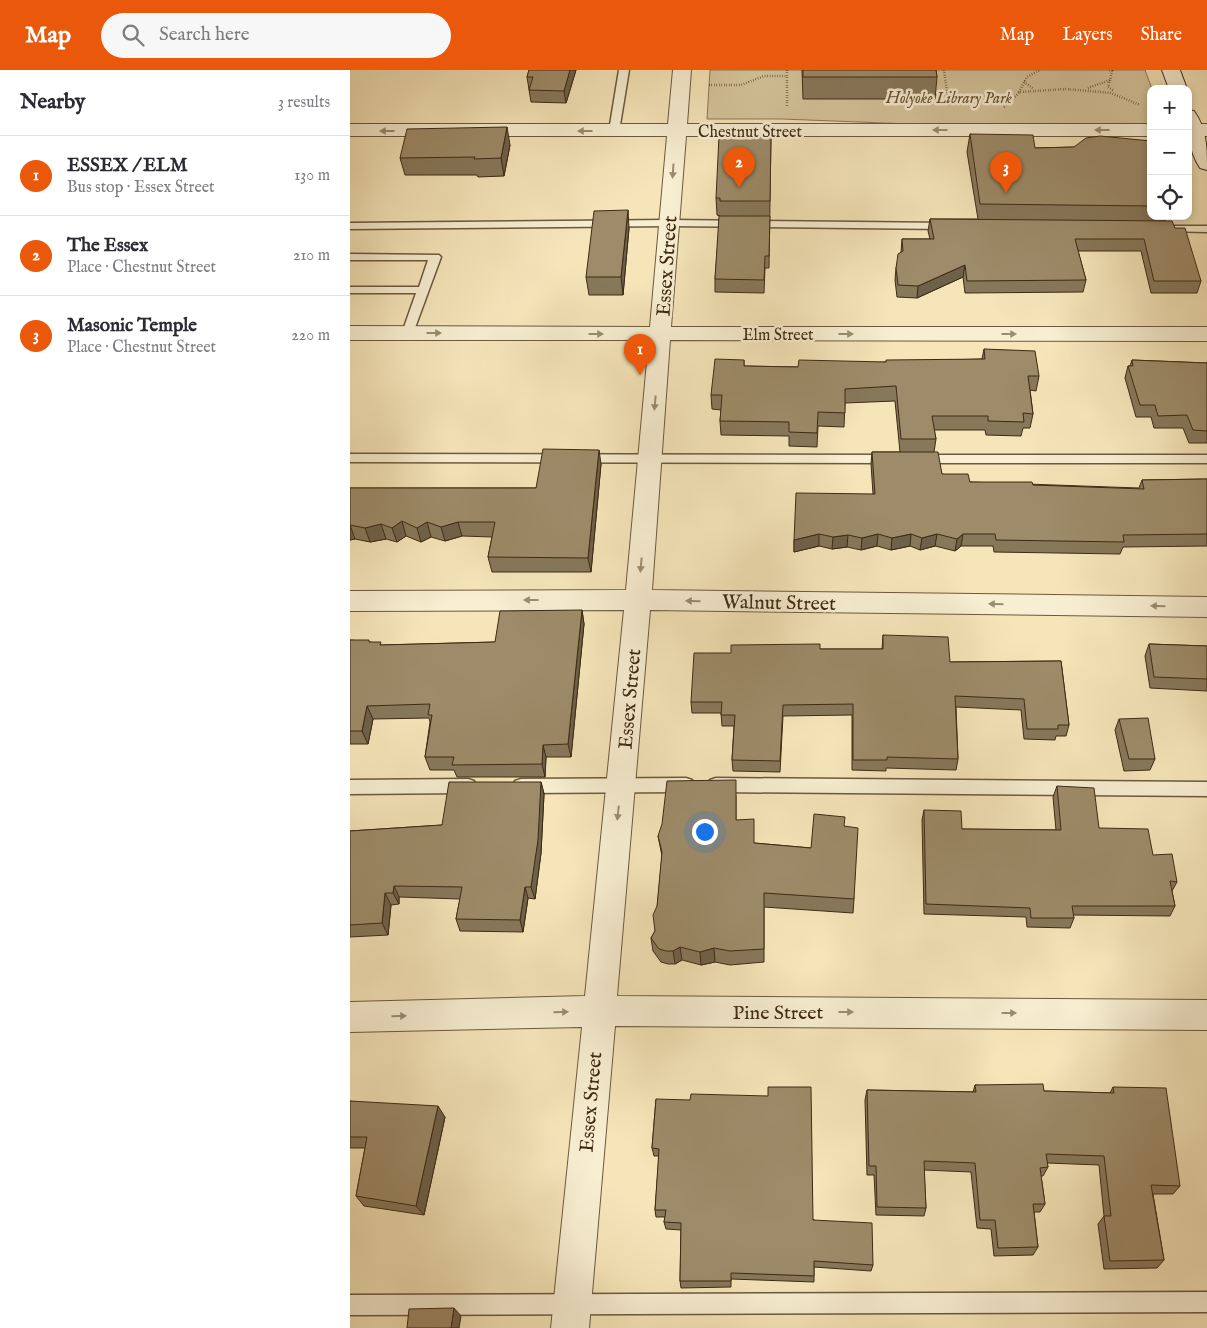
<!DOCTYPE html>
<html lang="en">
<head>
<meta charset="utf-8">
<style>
	body { margin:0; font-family:"IM FELL English",serif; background:#f7f7f7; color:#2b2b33 }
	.controls { position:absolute; right:15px; top:15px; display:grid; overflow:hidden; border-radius:10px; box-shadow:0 2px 8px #0003 }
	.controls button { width:45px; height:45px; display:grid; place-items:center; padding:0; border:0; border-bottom:1px solid #e1e1e2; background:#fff; color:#2b2b33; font:25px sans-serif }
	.you { position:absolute; left:354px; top:761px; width:18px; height:18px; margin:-12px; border:4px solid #fff; border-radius:50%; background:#1a73e8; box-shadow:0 0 0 8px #1a73e833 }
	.badge { display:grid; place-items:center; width:32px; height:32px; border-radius:50%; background:#ea580c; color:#fff; font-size:16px; font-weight:700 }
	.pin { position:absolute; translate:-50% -41px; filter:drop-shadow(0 1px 2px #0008) }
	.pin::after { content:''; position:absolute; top:26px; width:18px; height:15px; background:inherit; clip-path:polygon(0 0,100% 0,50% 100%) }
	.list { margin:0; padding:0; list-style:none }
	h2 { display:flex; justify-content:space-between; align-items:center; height:65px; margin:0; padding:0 20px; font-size:21px }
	h2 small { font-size:16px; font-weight:400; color:#7c7c81 }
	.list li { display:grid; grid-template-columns:32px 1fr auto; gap:15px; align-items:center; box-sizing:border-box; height:80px; padding:0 20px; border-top:1px solid #e1e1e2 }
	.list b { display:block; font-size:19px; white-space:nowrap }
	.list p { margin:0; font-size:16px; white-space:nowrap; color:#7c7c81 }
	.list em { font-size:16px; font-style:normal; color:#7c7c81 }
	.icon { flex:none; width:28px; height:28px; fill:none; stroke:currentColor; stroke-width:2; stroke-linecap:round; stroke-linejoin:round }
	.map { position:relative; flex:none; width:857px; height:1258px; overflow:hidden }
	header { display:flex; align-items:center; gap:30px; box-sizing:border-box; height:70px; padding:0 25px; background:#ea580c; color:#fff }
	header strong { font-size:24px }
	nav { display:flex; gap:28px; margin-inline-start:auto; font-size:18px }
	.search { width:350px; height:45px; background:#f7f7f7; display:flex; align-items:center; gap:12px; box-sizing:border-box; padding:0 18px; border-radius:28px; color:#7c7c81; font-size:19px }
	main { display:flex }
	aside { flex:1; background:#fff }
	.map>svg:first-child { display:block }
	.green { fill:#d6c59d; stroke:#8a7858 }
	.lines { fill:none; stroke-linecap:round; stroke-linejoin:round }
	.service-casing { stroke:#6c593c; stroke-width:3 }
	.minor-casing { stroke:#6c593c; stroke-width:2 }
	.secondary-casing { stroke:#3e2a13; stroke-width:2 }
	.path { stroke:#3e2a13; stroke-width:2.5; stroke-dasharray:0.5 2; stroke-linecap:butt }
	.service { fill:#f8eed2; fill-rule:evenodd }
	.minor { fill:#f8eed2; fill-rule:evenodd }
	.secondary { fill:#f8eed2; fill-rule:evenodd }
	.wall { fill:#87785a; stroke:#3e2a13 }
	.shaded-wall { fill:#6e614a; stroke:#3e2a13 }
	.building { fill:#9d8b69; stroke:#3e2a13 }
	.oneway { fill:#9b8c72 }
	.labels { text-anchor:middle; stroke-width:5; stroke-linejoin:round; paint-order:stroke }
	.far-park-label { font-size:16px; font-style:italic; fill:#645136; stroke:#f8eed2 }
	.far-street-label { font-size:16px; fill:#3e2a13; stroke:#f8eed2 }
	.street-label { font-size:20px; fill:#3e2a13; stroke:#f8eed2 }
</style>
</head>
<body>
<header>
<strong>Map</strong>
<div class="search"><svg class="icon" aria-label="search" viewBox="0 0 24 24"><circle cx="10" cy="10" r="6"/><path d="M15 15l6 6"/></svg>Search here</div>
<nav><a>Map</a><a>Layers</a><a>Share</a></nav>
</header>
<main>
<aside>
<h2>Nearby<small>3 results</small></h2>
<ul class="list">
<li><span class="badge">1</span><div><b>ESSEX / ELM</b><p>Bus stop · Essex Street</p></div><em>130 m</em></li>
<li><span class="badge">2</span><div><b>The Essex</b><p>Place · Chestnut Street</p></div><em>210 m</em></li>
<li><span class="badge">3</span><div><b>Masonic Temple</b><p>Place · Chestnut Street</p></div><em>220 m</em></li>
</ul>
</aside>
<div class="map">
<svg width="857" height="1258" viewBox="0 0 857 1258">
	<rect width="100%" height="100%" fill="#f5e5b9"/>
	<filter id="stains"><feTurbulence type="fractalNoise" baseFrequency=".004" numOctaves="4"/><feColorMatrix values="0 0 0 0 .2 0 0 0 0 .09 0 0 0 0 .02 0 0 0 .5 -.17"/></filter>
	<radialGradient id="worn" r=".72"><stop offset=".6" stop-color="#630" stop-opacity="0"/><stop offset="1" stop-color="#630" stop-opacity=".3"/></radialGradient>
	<polygon class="green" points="360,0 795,0 802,19 801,55 611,56 432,49 357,49"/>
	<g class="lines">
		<defs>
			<g id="service">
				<polygon points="269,0 279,0 269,61 264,64 259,61"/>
				<polygon points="319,150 598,153 603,156 598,159 319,156 0,159 0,153"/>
				<polygon points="816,156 857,156 857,162 812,161 811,159"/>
				<polygon points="0,184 89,185 91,187 62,266 54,266 52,263 66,223 0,223 0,217 69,217 78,190 0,190"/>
				<polygon points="0,384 541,385 547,389 541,393 0,392"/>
				<polygon points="569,385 857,385 857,393 569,393 563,389"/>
				<polygon points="336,708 342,710 344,715 342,720 336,722 171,723 165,721 163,716 165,711 171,709"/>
				<polygon points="366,708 857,712 857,726 366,722 360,720 358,715 360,710"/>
				<polygon points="118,709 124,711 126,716 124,721 118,723 0,724 0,710"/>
				<polygon points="857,1222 857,1242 0,1245 0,1225"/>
			</g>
			<g id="minor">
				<polygon points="323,0 341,0 337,54 801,54 801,66 336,66 321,257 857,257 857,271 320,270 302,520 857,527 857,547 300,540 267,926 857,930 857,960 265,956 239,1258 201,1258 232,957 0,962 0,932 235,926 274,540 0,541 0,521 276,520 299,270 0,270 0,256 300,257 317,66 0,66 0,54 318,54"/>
				<rect x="838" y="54" width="19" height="12"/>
			</g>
			<g id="secondary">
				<polygon points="812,0 830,0 837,19 819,19"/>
				<path d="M838,40L844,41C857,59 857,79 857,100L850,98C838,80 838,60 838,40Z"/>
			</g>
		</defs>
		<use href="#service" class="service-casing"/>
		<use href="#minor" class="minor-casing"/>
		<use href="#secondary" class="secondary-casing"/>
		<g class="path">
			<polyline points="437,0 437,37"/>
			<polyline points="594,0 599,36"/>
			<polyline points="760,10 758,17 764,21"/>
			<polyline points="674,12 684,19"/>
			<polyline points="359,15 391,15 414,6 437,6"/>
			<polyline points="738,18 760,10 762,1 759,0"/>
			<polyline points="669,22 677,7 690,0"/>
			<polyline points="654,37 670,22 716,19 761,23 790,35"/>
		</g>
		<use href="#service" class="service"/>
		<use href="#minor" class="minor"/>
		<use href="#secondary" class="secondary"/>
	</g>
	<g class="wall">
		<polygon points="179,0 226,0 216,33 181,32 177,7"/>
		<polygon points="452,0 586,0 587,7 585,29 453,29"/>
		<polygon points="620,64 685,78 724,77 801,71 801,146 816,146 815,151 851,211 847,223 801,223 791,181 728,181 736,210 733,222 615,223 613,207 567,228 547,227 545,210 546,198 551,182 552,169 580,169 578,161 580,149 628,149 617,82"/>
		<polygon points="421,66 419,198 415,198 414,223 365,222 365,209 370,146 367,145 366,128"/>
		<polygon points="160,75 154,106 128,107 127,105 55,105 50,88"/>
		<polygon points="279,158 273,225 239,225 236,207"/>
		<polygon points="634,279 689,306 686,321 680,320 683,344 680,358 673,358 671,366 636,365 635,360 584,360 586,369 584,382 592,404 620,412 789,418 792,410 857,409 857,476 773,477 770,484 644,482 643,476 611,476 605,481 585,476 570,480 560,476 541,480 527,476 511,480 497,477 482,479 469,476 444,482 444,470 523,424 521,394 522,382 550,382 545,331 495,333 494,357 468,356 467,377 439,376 439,366 371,365 370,351 371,340 362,339 361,325 394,290 394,296 448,297 536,292 632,289"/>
		<polygon points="782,290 857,293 857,373 839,373 833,358 804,358 801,347 786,347 775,308 778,296 780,296"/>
		<polygon points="251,394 241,502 142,502 138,487 142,467 112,466 95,471 81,467 71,472 56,466 47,472 36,469 20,472 5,469 0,470 0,418 186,418"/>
		<polygon points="232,540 234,554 221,687 196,687 195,707 107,707 104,700 80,700 75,687 80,652 79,648 23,649 18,674 0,674 0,570 20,572 32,575 145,572"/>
		<polygon points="533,565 600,592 711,591 719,655 716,666 706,666 705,670 674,669 671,640 606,637 608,689 606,700 536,698 536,701 502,700 502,645 433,646 430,702 383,701 382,690 384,656 372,656 371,643 342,643 341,632 381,583 470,579 532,579"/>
		<polygon points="799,574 857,576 857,621 800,618 795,586"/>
		<polygon points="769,649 805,689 800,700 774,701 765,660"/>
		<polygon points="191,712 194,724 191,783 185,829 178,828 173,862 110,861 106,849 110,829 49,827 49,834 41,835 38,865 0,867 0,761 92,755"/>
		<polygon points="707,716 749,758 803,785 827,812 822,821 825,836 820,846 723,845 724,848 720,858 677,857 676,847 574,844 572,750 574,740 612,759 706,760 703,727"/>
		<polygon points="386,725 386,750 404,773 461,778 494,756 504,829 503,843 414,837 414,892 380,895 365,892 351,895 332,890 325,894 318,894 311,892 303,881 301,868 305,861 312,786 308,766"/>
		<polygon points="625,1015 694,1021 760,1023 763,1017 830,1116 823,1124 803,1124 814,1190 807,1198 754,1199 748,1154 754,1146 749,1095 697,1093 698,1097 693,1106 691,1106 695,1134 690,1142 684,1142 688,1177 683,1185 644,1186 641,1159 627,1158 621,1102 574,1100 576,1138 574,1146 526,1145 524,1105 517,1105 515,1030 517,1020 623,1022"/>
		<polygon points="306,1029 523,1195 521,1201 464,1197 464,1212 381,1209 381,1217 331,1218 330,1211 331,1160 316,1159 314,1152 315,1147 306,1147 305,1140 309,1086 304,1086 302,1078"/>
		<polygon points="0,1031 95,1047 74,1145 14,1136 6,1126 15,1078 0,1078"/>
	</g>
	<g class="shaded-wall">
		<polygon points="220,0 226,0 216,33 214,21"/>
		<polygon points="157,57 160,75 154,106 151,88"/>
		<polygon points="278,140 279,158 273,225 271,207"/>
		<polygon points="615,195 613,207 567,228 568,216"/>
		<polygon points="249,380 251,394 241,502 238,488"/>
		<polygon points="52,451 56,466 47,472 42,458"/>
		<polygon points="77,452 81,467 71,472 67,458"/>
		<polygon points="108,452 112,466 95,471 91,457"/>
		<polygon points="31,454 36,469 20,472 15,458"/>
		<polygon points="0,455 5,469 0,470"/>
		<polygon points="469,464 469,476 444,482 444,470"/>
		<polygon points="528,464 527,476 511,480 512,468"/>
		<polygon points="561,464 560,476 541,480 542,468"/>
		<polygon points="587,464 585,476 570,480 572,468"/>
		<polygon points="613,464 611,476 605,481 607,469"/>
		<polygon points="498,465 497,477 482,479 483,467"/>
		<polygon points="232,540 234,554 221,687 218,674"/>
		<polygon points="17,636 23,649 18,674 12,661"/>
		<polygon points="193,675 196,687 195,707 192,694"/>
		<polygon points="191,712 194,724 191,783 185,829 181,817"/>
		<polygon points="44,816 49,827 49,834 43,823"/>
		<polygon points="175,817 178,828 173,862 170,850"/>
		<polygon points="35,823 41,835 38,865 32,853"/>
		<polygon points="330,877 332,890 325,894 323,881"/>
		<polygon points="364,878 365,892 351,895 350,882"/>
		<polygon points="88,1036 95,1047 74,1145 66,1136"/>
		<polygon points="104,1238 111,1246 109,1258 101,1258"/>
	</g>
	<g class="building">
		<polygon points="179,0 220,0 214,21 179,20 183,7 177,7"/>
		<polygon points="453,0 586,0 587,7 453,7"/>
		<polygon points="157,57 151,88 124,89 125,87 50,88 57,59"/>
		<polygon points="620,64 683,65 685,78 724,77 736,68 750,66 801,71 801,136 630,134"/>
		<polygon points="369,66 421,66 420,131 370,131 370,128 366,128"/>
		<polygon points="278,140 271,207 236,207 244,141"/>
		<polygon points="369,146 420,146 419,186 415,186 414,210 365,209"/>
		<polygon points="580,149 822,151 825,158 835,158 851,211 804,211 794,169 725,169 736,210 617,211 615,195 568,216 548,215 546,198 548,184 553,181 552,169 584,169"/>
		<polygon points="634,279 685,281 689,306 678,306 683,344 673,343 674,352 638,351 638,346 582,346 586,369 551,369 546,316 495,319 495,343 468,342 467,363 439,362 439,352 370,351 372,325 361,325 365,289 394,290 394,296 448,297 449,290 536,292 536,290 635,289"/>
		<polygon points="782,290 857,293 857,361 843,360 837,345 808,346 805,335 790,335 778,296 783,296"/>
		<polygon points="193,379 249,380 238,488 138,487 145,452 108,452 91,457 77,452 67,458 52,451 42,458 31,454 15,458 0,455 0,418 186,418"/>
		<polygon points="522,382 588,382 592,404 618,404 620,412 682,412 683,415 794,419 792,410 857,409 857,464 773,465 774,472 646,470 645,464 613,464 607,469 587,464 572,468 561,464 542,468 528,464 512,468 498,465 483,467 469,464 444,470 446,423 525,424"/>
		<polygon points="232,540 218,674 193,675 192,694 102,695 104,687 75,687 82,645 78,645 80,634 17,636 12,661 0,661 0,570 19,570 19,572 31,572 30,575 145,572 150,541"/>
		<polygon points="533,565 598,567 600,592 711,591 719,655 708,655 708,659 677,659 674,629 605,626 608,689 537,687 537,690 503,690 503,634 433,635 430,691 382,690 385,645 371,645 372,632 341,632 344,583 381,583 381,575 470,574 470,579 533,579"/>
		<polygon points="799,574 857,576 857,609 804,607"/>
		<polygon points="798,648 805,689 779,689 769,649"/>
		<polygon points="386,710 386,750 404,749 404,773 461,778 464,744 495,747 494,756 508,758 504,829 414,823 414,879 380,881 364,878 350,882 330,877 323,881 316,881 309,879 301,868 305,861 303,845 307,836 312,782 308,766 312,754 317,711"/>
		<polygon points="99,712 191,712 188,770 181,817 175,817 170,850 106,849 112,817 44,816 43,823 35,823 32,853 0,855 0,761 92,755"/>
		<polygon points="707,716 744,718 749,758 798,759 803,785 822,784 827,812 820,811 825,836 722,836 724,848 681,848 680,838 576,834 574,740 611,741 612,759 711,760"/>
		<polygon points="693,1014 694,1021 764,1023 763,1017 816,1018 830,1116 801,1115 814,1190 760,1191 754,1146 761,1146 754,1086 696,1084 698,1097 690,1098 695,1134 683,1134 688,1177 648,1178 645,1150 630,1150 625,1093 574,1091 576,1138 527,1137 526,1096 519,1096 517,1020 626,1022 625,1015"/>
		<polygon points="418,1017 461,1017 463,1150 522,1153 523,1195 464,1191 464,1206 381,1203 381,1211 330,1211 331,1153 314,1152 316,1140 305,1140 309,1079 302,1078 306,1029 340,1030 341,1024 418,1026"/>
		<polygon points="0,1031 88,1036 66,1136 6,1126 17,1067 0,1067"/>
		<polygon points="104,1238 101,1258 57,1258 59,1239"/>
	</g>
	<defs><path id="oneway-solid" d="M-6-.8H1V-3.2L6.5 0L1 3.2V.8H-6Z" transform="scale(1.25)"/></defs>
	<g class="oneway">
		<use href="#oneway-solid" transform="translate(590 60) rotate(180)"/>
		<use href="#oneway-solid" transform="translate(752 60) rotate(180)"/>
		<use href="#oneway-solid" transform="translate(37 61) rotate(-180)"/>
		<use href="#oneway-solid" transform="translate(235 61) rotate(-180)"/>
		<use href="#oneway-solid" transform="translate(323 101) rotate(94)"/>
		<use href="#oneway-solid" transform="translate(84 263)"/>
		<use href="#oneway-solid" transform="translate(246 264)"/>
		<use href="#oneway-solid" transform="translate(496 264)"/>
		<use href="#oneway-solid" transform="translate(659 264)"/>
		<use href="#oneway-solid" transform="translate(305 333) rotate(95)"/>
		<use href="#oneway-solid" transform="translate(291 495) rotate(95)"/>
		<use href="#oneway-solid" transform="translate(181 530) rotate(180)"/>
		<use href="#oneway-solid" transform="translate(343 531) rotate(-179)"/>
		<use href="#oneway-solid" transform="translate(646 534) rotate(-179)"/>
		<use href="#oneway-solid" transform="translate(808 536) rotate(-179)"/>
		<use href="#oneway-solid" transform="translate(268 743) rotate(96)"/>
		<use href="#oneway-solid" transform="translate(211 942) rotate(-1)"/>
		<use href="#oneway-solid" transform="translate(496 942)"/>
		<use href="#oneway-solid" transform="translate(659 943)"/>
		<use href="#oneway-solid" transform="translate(49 946) rotate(-1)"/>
	</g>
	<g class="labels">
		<g class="far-park-label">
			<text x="599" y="33">Holyoke Library Park</text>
		</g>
		<g class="far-street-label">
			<text x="400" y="67">Chestnut Street</text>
			<text x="428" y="270">Elm Street</text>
		</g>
		<g class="street-label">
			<text transform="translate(316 196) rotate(-86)" y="7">Essex Street</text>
			<text transform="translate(429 532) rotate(1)" y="7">Walnut Street</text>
			<text transform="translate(279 629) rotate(-85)" y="7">Essex Street</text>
			<text x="428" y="949">Pine Street</text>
			<text transform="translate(240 1032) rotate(-85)" y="7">Essex Street</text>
		</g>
	</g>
	<rect width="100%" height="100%" filter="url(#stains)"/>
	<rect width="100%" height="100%" fill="url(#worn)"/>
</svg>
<div class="controls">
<button>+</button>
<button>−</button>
<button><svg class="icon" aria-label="locate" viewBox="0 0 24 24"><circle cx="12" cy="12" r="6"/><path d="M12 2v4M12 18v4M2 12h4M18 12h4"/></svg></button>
</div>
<div class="you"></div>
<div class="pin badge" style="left:290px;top:305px">1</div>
<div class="pin badge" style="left:389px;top:118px">2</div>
<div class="pin badge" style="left:656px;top:123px">3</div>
</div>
</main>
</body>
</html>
